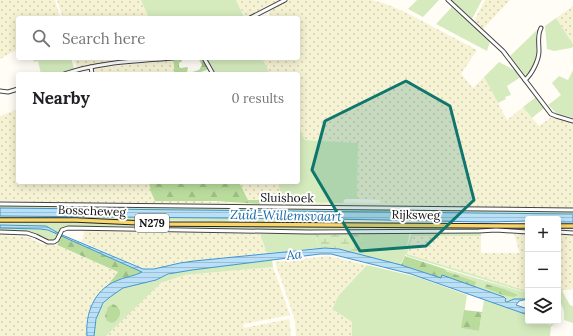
<!DOCTYPE html>
<html lang="en">
<head>
<meta charset="utf-8">
<style>
	body { margin:0; font-family:Lora,serif; background:#f2f2f2; color:#202124 }
	.controls { position:absolute; right:12px; bottom:12px; display:grid; overflow:hidden; border-radius:4px; box-shadow:0 2px 10px #0003 }
	.controls button { width:36px; height:36px; display:grid; place-items:center; padding:0; border:0; border-bottom:1px solid #e0e0e0; background:#fff; color:#202124; font:20px sans-serif }
	.list { margin:0; padding:0; list-style:none }
	h2 { display:flex; justify-content:space-between; align-items:center; height:52px; margin:0; padding:0 16px; font-size:17px }
	h2 small { font-size:13px; font-weight:400; color:#757577 }
	.icon { flex:none; width:22px; height:22px; fill:none; stroke:currentColor; stroke-width:2; stroke-linecap:round; stroke-linejoin:round }
	.map { position:relative; flex:none; width:573px; height:336px; overflow:hidden }
	.search { position:absolute; background:#fff; box-shadow:0 2px 10px #0003; left:16px; top:16px; width:284px; height:44px; display:flex; align-items:center; gap:10px; box-sizing:border-box; padding:0 14px; border-radius:4px; color:#757577; font-size:15px }
	.panel { position:absolute; background:#fff; box-shadow:0 2px 10px #0003; left:16px; top:72px; width:284px; height:112px; border-radius:4px }
	.map>svg:first-child { display:block }
	.farmland { fill:url(#farmland-dots) }
	.grass { fill:#d5ebbd }
	.forest { fill:url(#forest-firs) }
	.wetland { fill:url(#wetland-marsh) }
	.water { fill:url(#water-rules); stroke:#3f96cf }
	.lines { fill:none; stroke-linecap:round; stroke-linejoin:round }
	.minor-casing { stroke:#444; stroke-width:5 }
	.major-casing { stroke:#222; stroke-width:5.5 }
	.minor { stroke:#fff; stroke-width:3 }
	.major { stroke:#f9d66b; stroke-width:3.5 }
	.marked { fill:#0f766e; fill-opacity:0.2; stroke:#0f766e; stroke-width:3; stroke-linejoin:round }
	.labels { text-anchor:middle; stroke-width:4; stroke-linejoin:round; paint-order:stroke }
	.shield { fill:#fff; stroke:#585858; stroke-width:1 }
	.shield-label { font-size:11px; font-weight:bold; fill:#111 }
	.street-label { font-size:12px; fill:#111; stroke:#fff }
	.water-label { font-size:13px; font-style:italic; fill:#1768a6; stroke:#fff }
</style>
</head>
<body>
<div class="map">
<svg width="573" height="336" viewBox="0 0 573 336">
	<defs>
		<pattern id="farmland-dots" width="8" height="8" patternUnits="userSpaceOnUse"><rect width="8" height="8" fill="#f6f3d4"/><path d="M2 2h.1M6 6h.1" fill="none" stroke="#d2cfb5" stroke-width="1.8" stroke-linecap="round"/></pattern>
		<pattern id="forest-firs" width="22" height="20" patternUnits="userSpaceOnUse"><rect width="22" height="20" fill="#b9dc9c"/><path d="M5 1l3.5 6h-7zM16 11l3.5 6h-7z" fill="#9ebc85"/></pattern>
		<pattern id="wetland-marsh" width="20" height="14" patternUnits="userSpaceOnUse"><rect width="20" height="14" fill="#d5ebbd"/><path d="M1 5h8M5 5V1M11 12h8M15 12V8" fill="none" stroke="#b6c8a1"/></pattern>
		<pattern id="water-rules" width="6" height="5" patternUnits="userSpaceOnUse"><rect width="6" height="5" fill="#b9e0f7"/><path d="M0 2.5h6" fill="none" stroke="#9ebfd3"/></pattern>
	</defs>
	<rect width="100%" height="100%" fill="#fffdf5"/>
	<g class="farmland">
		<polygon points="0,0 55,0 60,18 18,18 18,49 0,59"/>
		<polygon points="57,0 141,0 149,18 63,18"/>
		<polygon points="236,0 281,0 246,18"/>
		<polygon points="289,0 371,0 383,3 403,11 477,50 461,74 473,88 484,77 507,120 523,107 539,126 553,116 573,122 573,209 121,204 0,201 0,116 18,109 18,182 149,182 154,199 260,204 259,200 248,200 239,182 278,182 282,202 380,203 380,200 357,199 358,143 305,140 298,126 298,74 270,74 262,58 298,58 298,18 271,18 269,11"/>
		<polygon points="485,0 510,0 483,29 474,21"/>
		<polygon points="573,6 573,44 556,18"/>
		<polygon points="74,58 156,58 111,62 77,68"/>
		<polygon points="174,60 174,74 94,74 95,69 108,67"/>
		<polygon points="84,231 260,234 267,253 180,263 149,270 143,269 82,242"/>
		<polygon points="514,234 528,234 528,291 407,254 413,236 460,235 481,236 481,253 520,253"/>
		<polygon points="0,235 28,237 40,243 56,246 56,245 118,272 99,294 93,303 88,314 86,324 87,336 0,336"/>
		<polygon points="558,235 573,235 573,289 558,291"/>
		<polygon points="328,256 367,265 339,295 332,309 352,322 352,336 296,336 295,320 275,262"/>
		<polygon points="271,267 273,267 290,315 243,324 244,328 289,319 291,336 106,336 161,283 185,275"/>
	</g>
	<g class="grass">
		<polygon points="141,0 236,0 245,18 149,18"/>
		<polygon points="417,0 439,0 423,17 408,9"/>
		<polygon points="451,0 482,0 472,19"/>
		<polygon points="453,6 490,41 487,51 436,24"/>
		<polygon points="556,18 573,44 573,47 571,48 554,51 547,49 545,26"/>
		<polygon points="538,29 536,33 537,58 530,74 525,77 510,56"/>
		<polygon points="33,58 71,58 74,69 58,74 41,74 38,61 34,62"/>
		<polygon points="207,58 262,58 270,74 216,74"/>
		<polygon points="499,62 516,71 521,77 507,86 511,95 505,97 506,99 498,103 484,77"/>
		<polygon points="573,70 573,118 556,113 548,105 561,95 552,83 559,76 568,80"/>
		<polygon points="536,97 544,108 532,118 523,107"/>
		<polygon points="298,126 305,140 358,143 357,199 345,199 343,203 282,202 278,182 298,182"/>
		<polygon points="0,204 573,211 573,214 0,208"/>
		<polygon points="0,216 357,219 330,222 295,222 0,219"/>
		<polygon points="80,222 452,228 528,227 528,230 493,228 465,230 368,228 302,230 116,226 65,227 60,234 50,228 42,226 0,225 0,223"/>
		<polygon points="0,228 45,229 59,235 56,240 50,242 37,235 0,231"/>
		<polygon points="361,230 390,230 410,232 405,256 400,265 365,256 359,232 315,235 319,248 267,253 260,234 314,234 315,232"/>
		<polygon points="412,231 481,232 481,236 413,236 407,254 528,291 528,293 407,256 405,254"/>
		<path d="M272,260L273,267L185,275L161,283L106,336H94C96,315 101,298 123,288C133,284 145,284 156,280C163,277 169,274 176,272Z"/>
		<polygon points="367,265 417,277 467,295 462,328 479,331 484,300 528,315 528,321 538,321 551,325 551,324 541,321 547,321 554,323 552,326 551,326 550,336 352,336 352,322 332,309 339,295"/>
		<polygon points="445,269 527,293 528,294 528,299 514,299 507,302 505,301 506,299 504,297 475,287 476,284 445,270"/>
		<path d="M558,291H562L570,305L573,306V323L564,320C566,305 558,305 558,291Z"/>
	</g>
	<g class="forest">
		<polygon points="198,58 203,58 209,69 195,74 174,74 174,60 182,59 182,61 179,63 179,67 181,68 187,67 188,68 187,72 189,73 199,70 202,65"/>
		<polygon points="149,182 239,182 248,200 259,200 260,204 215,201 155,201 151,192"/>
		<path d="M61,236L142,272H143C130,276 117,279 106,287L118,272L57,245Z"/>
		<polygon points="405,256 445,269 446,271 476,282 475,287 442,275 441,278 401,265"/>
		<polygon points="486,284 504,289 518,295 514,297 503,295 485,288"/>
		<path d="M113,304C124,309 121,319 112,323L107,321L105,316L108,307Z"/>
		<polygon points="464,310 482,312 479,331 461,328"/>
	</g>
	<polygon class="wetland" points="359,232 365,256 339,249 319,248 315,234"/>
	<g class="water">
		<polygon points="0,208 573,214 573,222 558,222 558,219 528,219 528,221 485,222 332,219 0,216"/>
		<path d="M0,225L46,226L60,234L143,269H154L180,263L194,261L325,248L339,249L401,265L441,278L442,275L504,297L506,299L505,301L507,302L514,299H528L519,301L516,305L528,309V315L411,274L331,254H320L192,270L168,274L156,280L123,288L110,297L103,303L96,319L94,336H87C85,314 94,290 116,281C124,277 135,276 142,272L48,230L40,229L0,228Z"/>
	</g>
	<g class="lines">
		<defs>
			<g id="minor">
				<polyline points="448,0 503,51 551,114 556,116 573,121"/>
				<polyline points="250,18 285,0"/>
				<polyline points="204,58 213,74"/>
				<polyline points="91,67 92,74"/>
				<path d="M64,74C99,62 136,61 173,58"/>
				<path d="M525,80C532,74 539,60 539,51C539,43 537,35 541,28"/>
				<polyline points="0,91 8,92 18,89"/>
				<polyline points="0,204 573,210"/>
				<polyline points="0,232 27,233 36,236 48,242 54,242 57,240 62,230 68,228 308,232 479,231 496,230 528,232"/>
				<polyline points="558,232 573,233"/>
			</g>
			<g id="major">
				<polyline points="0,220 76,220 164,224 528,226"/>
				<polyline points="558,226 573,226"/>
			</g>
		</defs>
		<use href="#minor" class="minor-casing"/>
		<use href="#major" class="major-casing"/>
		<use href="#minor" class="minor"/>
		<use href="#major" class="major"/>
	</g>
	<path class="marked" d="M406,81L450,106L474,200L426,246L360,251L312,170L325,121Z"/>
	<g class="labels">
		<rect class="shield" x="135" y="214" width="34" height="18" rx="3"/>
		<g class="shield-label">
			<text x="152" y="227">N279</text>
		</g>
		<g class="street-label">
			<text transform="translate(287 198) rotate(1)" y="4">Sluishoek</text>
			<text transform="translate(92 211) rotate(2)" y="4">Bosscheweg</text>
			<text transform="translate(416 215) rotate(1)" y="4">Rijksweg</text>
		</g>
		<g class="water-label">
			<text transform="translate(286 215) rotate(1)" y="5">Zuid-Willemsvaart</text>
			<text transform="translate(294 254) rotate(-6)" y="5">Aa</text>
		</g>
	</g>
</svg>
<div class="controls">
<button>+</button>
<button>−</button>
<button><svg class="icon" aria-label="layers" viewBox="0 0 24 24"><path d="M12 4l9 5-9 5-9-5zM3 14l9 5 9-5"/></svg></button>
</div>
<div class="search"><svg class="icon" aria-label="search" viewBox="0 0 24 24"><circle cx="10" cy="10" r="6"/><path d="M15 15l6 6"/></svg>Search here</div>
<section class="panel">
<h2>Nearby<small>0 results</small></h2>
<ul class="list">
</ul>
</section>
</div>
</body>
</html>
